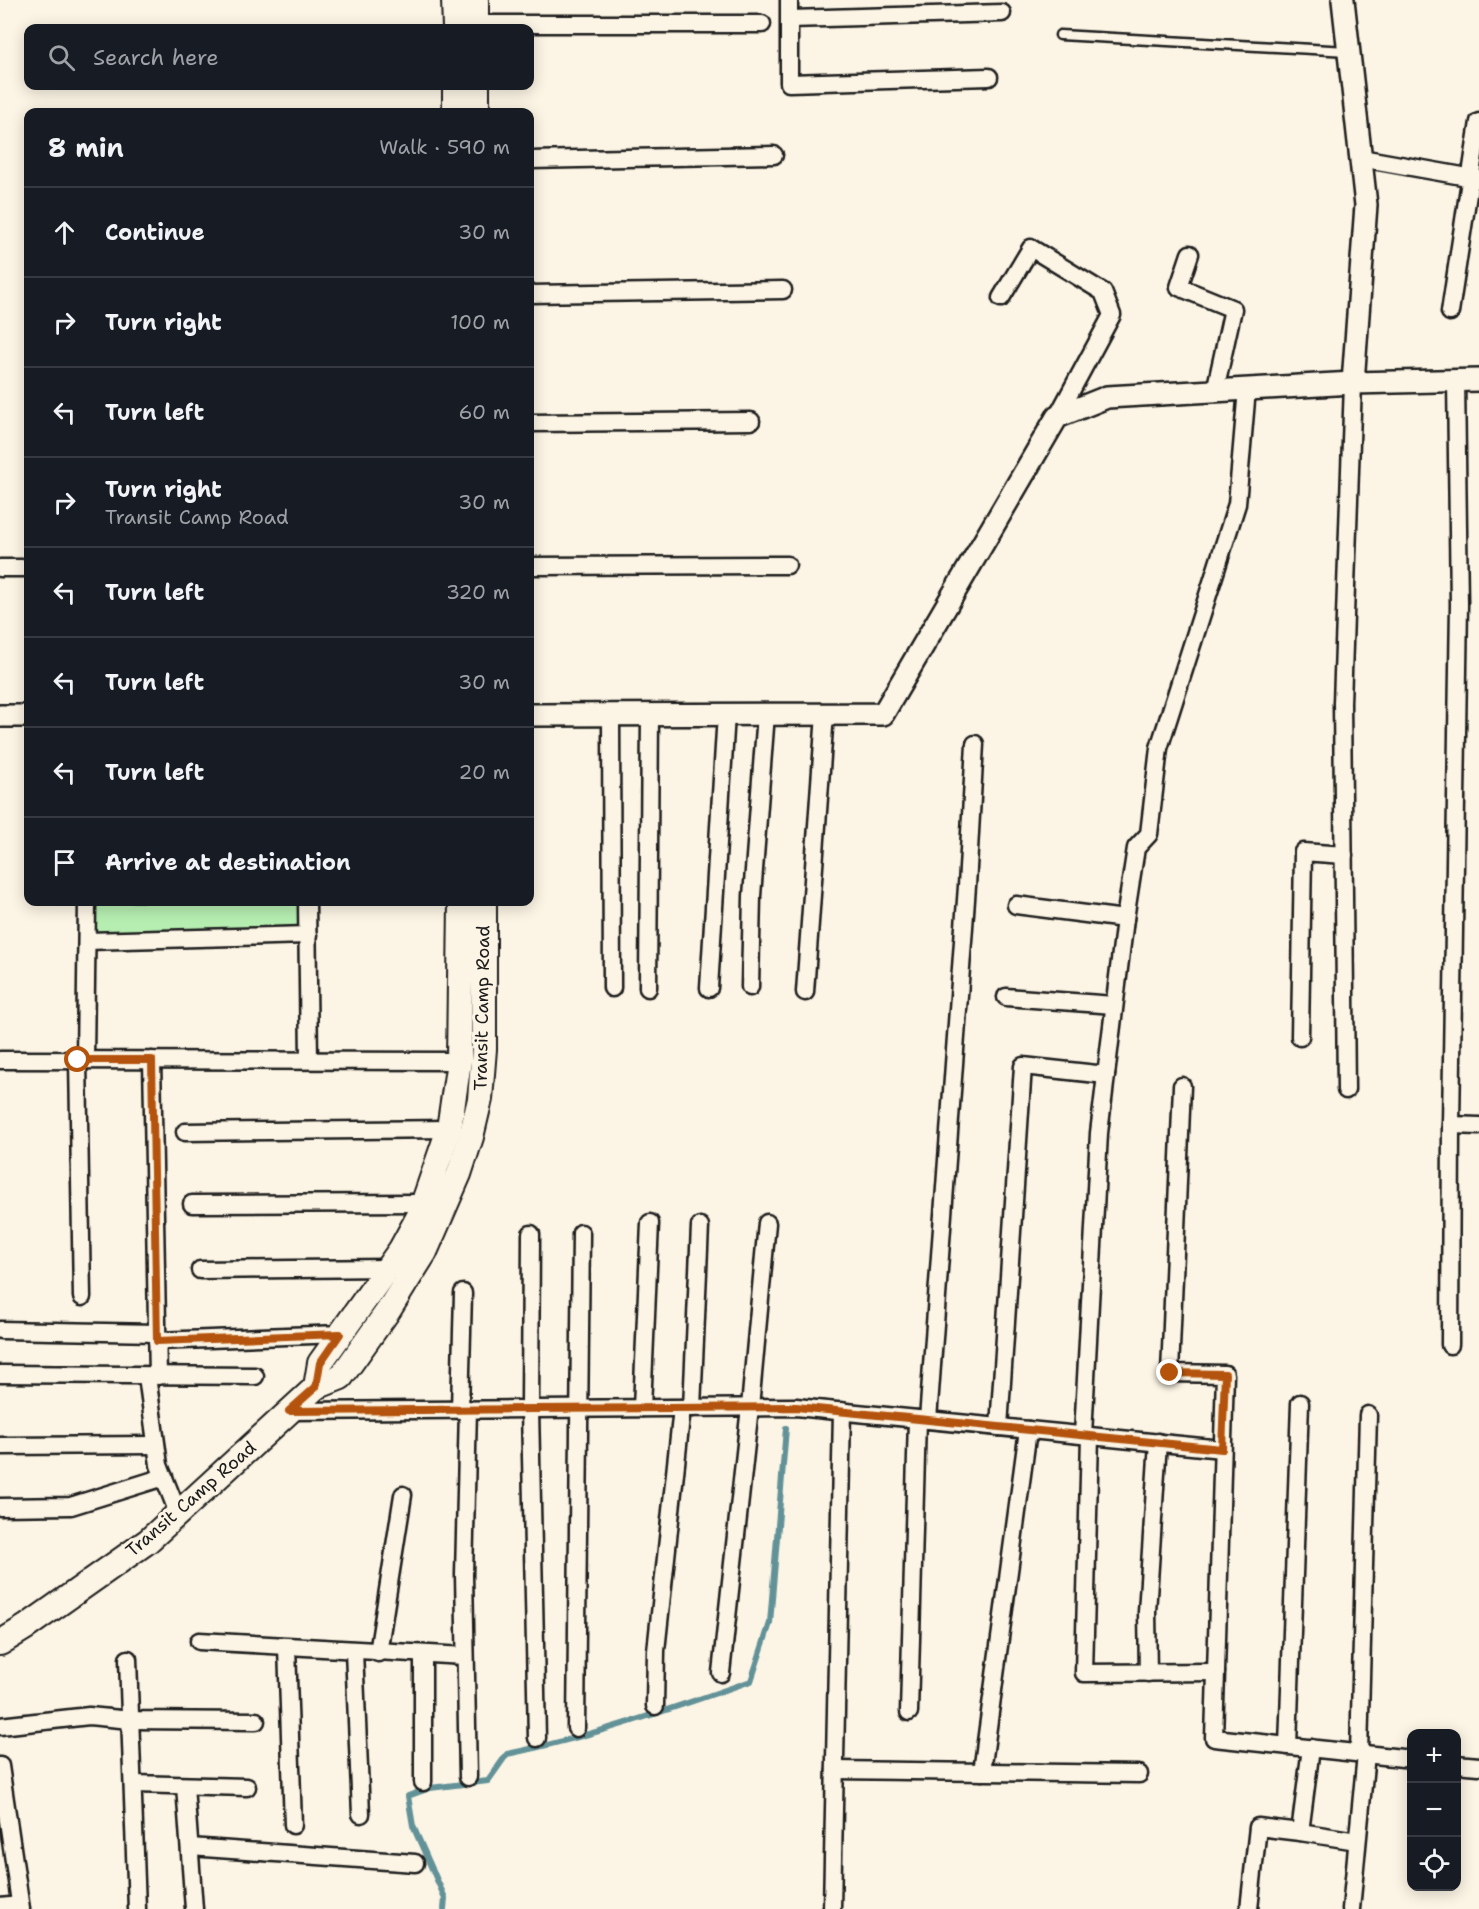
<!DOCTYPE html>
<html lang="en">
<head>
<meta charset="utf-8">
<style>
	body { margin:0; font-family:"Shantell Sans",sans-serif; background:#20242c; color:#f1f3f6 }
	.controls { position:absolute; right:18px; bottom:18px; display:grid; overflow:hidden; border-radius:12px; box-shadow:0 3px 15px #0003 }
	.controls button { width:54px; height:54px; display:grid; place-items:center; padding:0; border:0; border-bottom:2px solid #363941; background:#171b24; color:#f1f3f6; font:30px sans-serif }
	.stop { position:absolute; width:18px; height:18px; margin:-14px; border:4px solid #b45309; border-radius:50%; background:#fff }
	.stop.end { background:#b45309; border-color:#fff; box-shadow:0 2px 6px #0008 }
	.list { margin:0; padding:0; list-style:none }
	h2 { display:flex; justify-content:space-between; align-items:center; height:78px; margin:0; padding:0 24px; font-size:26px }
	h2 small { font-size:20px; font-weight:400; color:#9ea1a6 }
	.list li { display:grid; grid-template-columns:39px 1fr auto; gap:18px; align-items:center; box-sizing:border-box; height:90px; padding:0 24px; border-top:2px solid #363941 }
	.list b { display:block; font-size:22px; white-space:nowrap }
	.list p { margin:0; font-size:20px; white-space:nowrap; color:#9ea1a6 }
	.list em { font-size:20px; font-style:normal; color:#9ea1a6 }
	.icon { flex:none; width:33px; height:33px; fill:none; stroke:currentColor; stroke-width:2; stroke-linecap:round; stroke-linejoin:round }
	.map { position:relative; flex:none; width:1479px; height:1909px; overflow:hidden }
	.search { position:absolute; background:#171b24; box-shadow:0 3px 15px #0003; left:24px; top:24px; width:510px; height:66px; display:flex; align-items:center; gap:15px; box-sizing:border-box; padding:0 21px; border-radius:12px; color:#9ea1a6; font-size:22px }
	.panel { position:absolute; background:#171b24; box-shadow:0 3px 15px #0003; left:24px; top:108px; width:510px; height:798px; border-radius:12px }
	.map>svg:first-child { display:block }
	.green { fill:#b6eeb1; stroke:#698566; stroke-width:1.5 }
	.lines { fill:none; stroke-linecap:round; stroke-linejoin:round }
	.stream { stroke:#629298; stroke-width:6 }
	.service-casing { stroke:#1c1c1c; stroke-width:13 }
	.minor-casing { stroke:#1c1c1c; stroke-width:21 }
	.tertiary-casing { stroke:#1c1c1c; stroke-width:26 }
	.secondary-casing { stroke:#1c1c1c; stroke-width:28 }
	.service { stroke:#fcf5e5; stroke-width:8 }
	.minor { stroke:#fcf5e5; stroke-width:16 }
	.tertiary { stroke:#fcf5e5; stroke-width:21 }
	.secondary { stroke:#fcf5e5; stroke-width:24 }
	.route { stroke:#b45309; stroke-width:8 }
	.labels { text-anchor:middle; stroke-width:6; stroke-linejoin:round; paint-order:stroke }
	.street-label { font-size:18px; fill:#1c1c1c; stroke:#fcf5e5 }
</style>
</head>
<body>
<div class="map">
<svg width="1479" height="1909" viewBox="0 0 1479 1909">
	<rect width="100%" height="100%" fill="#fcf5e5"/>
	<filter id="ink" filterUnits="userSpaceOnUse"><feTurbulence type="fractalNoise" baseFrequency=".0167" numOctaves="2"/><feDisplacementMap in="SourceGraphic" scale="12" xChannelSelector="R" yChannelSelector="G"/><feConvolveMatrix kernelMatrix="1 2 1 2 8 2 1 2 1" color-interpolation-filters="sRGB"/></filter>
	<g filter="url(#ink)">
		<polygon class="green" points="95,902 299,902 299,931 95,933"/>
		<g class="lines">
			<path class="stream" d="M444,1909L445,1898L413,1826L408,1796L430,1788L488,1781L507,1754C591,1737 671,1709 751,1681L770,1623L786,1428"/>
			<defs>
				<polyline id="service" points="1060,35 1348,51"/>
				<g id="minor">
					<polyline points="789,0 789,83 989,77"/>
					<polyline points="790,19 1002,13"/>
					<polyline points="476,24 762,24"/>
					<polyline points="1361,158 1479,179"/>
					<polyline points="530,160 774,155"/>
					<polyline points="1190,254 1179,287 1233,309 1215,391"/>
					<polyline points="530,294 783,290"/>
					<polyline points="1001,298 1031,248 1103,292 1112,315 1057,417"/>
					<polyline points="1450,312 1479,122"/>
					<polyline points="530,423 751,421"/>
					<polyline points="530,566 787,565"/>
					<polyline points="0,568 28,568"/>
					<polyline points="611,714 612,988"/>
					<polyline points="307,902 309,1060"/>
					<polyline points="1016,905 1125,919"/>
					<polyline points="87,941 308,935"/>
					<polyline points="750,987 752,896 766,714"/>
					<polyline points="648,988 650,714"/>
					<polyline points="709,988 726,714"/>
					<polyline points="805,992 825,714"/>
					<polyline points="1006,997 1114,1005"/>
					<polyline points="1300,1037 1303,852 1344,855"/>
					<polyline points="0,1060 459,1061"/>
					<polyline points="78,1060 82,1297"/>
					<polyline points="85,1060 87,902"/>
					<polyline points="152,1060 158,1376"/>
					<polyline points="1182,1086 1170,1373 1225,1374 1214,1738 1412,1759"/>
					<polyline points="1346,1090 1342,703 1353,383"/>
					<polyline points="1451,1125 1479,1126"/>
					<polyline points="185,1132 449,1129"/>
					<polyline points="192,1204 424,1203"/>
					<polyline points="531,1234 530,1409 537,1738"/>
					<polyline points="200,1270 388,1268"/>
					<polyline points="0,1330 157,1333"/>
					<polyline points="157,1341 340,1334"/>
					<polyline points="1450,1345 1451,1125 1459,604 1456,381"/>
					<polyline points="0,1374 255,1376"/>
					<polyline points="147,1376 159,1465 178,1513"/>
					<polyline points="642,1408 650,1223"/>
					<polyline points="692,1408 700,1226"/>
					<polyline points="468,1409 464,1575 468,1777"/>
					<polyline points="460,1410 463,1293"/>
					<polyline points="289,1411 796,1407 1222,1449"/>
					<polyline points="928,1420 967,886 975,744"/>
					<polyline points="999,1427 1023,1066 1106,1075"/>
					<polyline points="1083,1435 1099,1133 1125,919 1136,848 1149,834 1159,748 1237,504 1247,389"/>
					<polyline points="1090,1436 1084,1673 1216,1672"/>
					<polyline points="0,1446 156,1445"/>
					<polyline points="0,1507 71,1506 164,1477"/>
					<polyline points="199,1641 465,1656"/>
					<polyline points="287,1647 293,1825"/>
					<polyline points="354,1651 361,1814"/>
					<polyline points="378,1653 403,1495"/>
					<polyline points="128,1659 137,1909"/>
					<polyline points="721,1673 750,1407 767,1223"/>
					<polyline points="1148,1673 1147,1612 1158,1442"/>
					<polyline points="655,1706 656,1651 682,1408"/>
					<polyline points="909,1712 917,1419"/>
					<polyline points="0,1726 89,1716 131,1720 256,1721"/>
					<polyline points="576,1728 581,1233"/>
					<polyline points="1288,1746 1300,1403"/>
					<polyline points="1359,1753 1368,1415"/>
					<polyline points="1456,1764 1479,1766"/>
					<polyline points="0,1766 21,1909"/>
					<polyline points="835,1770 1139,1774"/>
					<polyline points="982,1772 1028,1430"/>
					<polyline points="423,1782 423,1655"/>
					<polyline points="133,1784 247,1787"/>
					<polyline points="185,1786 194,1909"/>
					<polyline points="1300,1832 1357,1841"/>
					<polyline points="190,1847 415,1863"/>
					<polyline points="0,1907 20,1905"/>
					<polyline points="832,1909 842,1411"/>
					<polyline points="1249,1909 1258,1827 1300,1832 1311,1748"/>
					<polyline points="1351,1909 1366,1754"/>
				</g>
				<g id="tertiary">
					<polyline points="1343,0 1366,205 1353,383"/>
					<polyline points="530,715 883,714 1057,417 1107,397 1353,383 1479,380"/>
					<polyline points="0,716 28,716"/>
				</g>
				<g id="secondary">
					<polyline points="454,0 455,28"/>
					<polyline points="476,0 476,28"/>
					<polyline points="455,86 455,112"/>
					<polyline points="477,86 477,112"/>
					<polyline points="316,1387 320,1363 401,1249 419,1216 449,1129 459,1061 461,902"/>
					<polyline points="0,1643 26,1627 148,1541 316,1387 341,1377 388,1311 425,1252 459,1174 471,1137 480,1099 484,1049 484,904 482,902"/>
				</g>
			</defs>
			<use href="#service" class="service-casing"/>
			<use href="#minor" class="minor-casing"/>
			<use href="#tertiary" class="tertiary-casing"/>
			<use href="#secondary" class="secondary-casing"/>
			<use href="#service" class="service"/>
			<use href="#minor" class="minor"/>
			<use href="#tertiary" class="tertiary"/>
			<use href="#secondary" class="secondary"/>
		</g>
	</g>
	<g class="lines" filter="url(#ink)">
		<polyline class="route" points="78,1060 152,1060 157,1341 340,1334 320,1363 316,1387 289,1411 796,1407 1222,1449 1225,1374 1170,1373"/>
	</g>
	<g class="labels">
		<g class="street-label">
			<text transform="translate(482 1008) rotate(-89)" y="6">Transit Camp Road</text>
			<text transform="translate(191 1499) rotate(-41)" y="6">Transit Camp Road</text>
		</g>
	</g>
</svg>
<div class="controls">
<button>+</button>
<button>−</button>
<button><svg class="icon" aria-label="locate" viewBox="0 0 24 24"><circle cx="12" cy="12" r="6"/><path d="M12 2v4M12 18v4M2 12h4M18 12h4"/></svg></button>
</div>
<div class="stop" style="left:78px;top:1060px"></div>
<div class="stop end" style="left:1170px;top:1373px"></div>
<div class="search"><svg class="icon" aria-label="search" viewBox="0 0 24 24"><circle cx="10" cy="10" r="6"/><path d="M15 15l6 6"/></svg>Search here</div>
<section class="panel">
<h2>8 min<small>Walk · 590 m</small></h2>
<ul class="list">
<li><svg class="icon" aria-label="ahead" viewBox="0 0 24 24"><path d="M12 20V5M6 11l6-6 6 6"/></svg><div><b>Continue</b></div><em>30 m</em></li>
<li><svg class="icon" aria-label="right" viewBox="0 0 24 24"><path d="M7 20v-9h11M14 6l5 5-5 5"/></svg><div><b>Turn right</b></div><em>100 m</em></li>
<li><svg class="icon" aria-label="left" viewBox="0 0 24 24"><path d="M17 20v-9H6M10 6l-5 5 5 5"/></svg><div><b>Turn left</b></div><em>60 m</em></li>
<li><svg class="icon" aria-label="right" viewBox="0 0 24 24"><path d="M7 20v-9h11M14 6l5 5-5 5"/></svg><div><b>Turn right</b><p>Transit Camp Road</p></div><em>30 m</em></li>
<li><svg class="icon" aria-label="left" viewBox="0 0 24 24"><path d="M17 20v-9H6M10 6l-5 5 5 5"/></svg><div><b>Turn left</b></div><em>320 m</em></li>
<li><svg class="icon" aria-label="left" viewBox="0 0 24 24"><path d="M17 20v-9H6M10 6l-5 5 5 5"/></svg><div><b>Turn left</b></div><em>30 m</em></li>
<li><svg class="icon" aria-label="left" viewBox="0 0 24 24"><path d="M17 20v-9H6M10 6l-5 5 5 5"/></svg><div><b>Turn left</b></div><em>20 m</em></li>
<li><svg class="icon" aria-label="arrive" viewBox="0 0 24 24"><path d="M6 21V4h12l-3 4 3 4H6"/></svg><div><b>Arrive at destination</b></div></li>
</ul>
</section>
</div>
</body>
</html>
